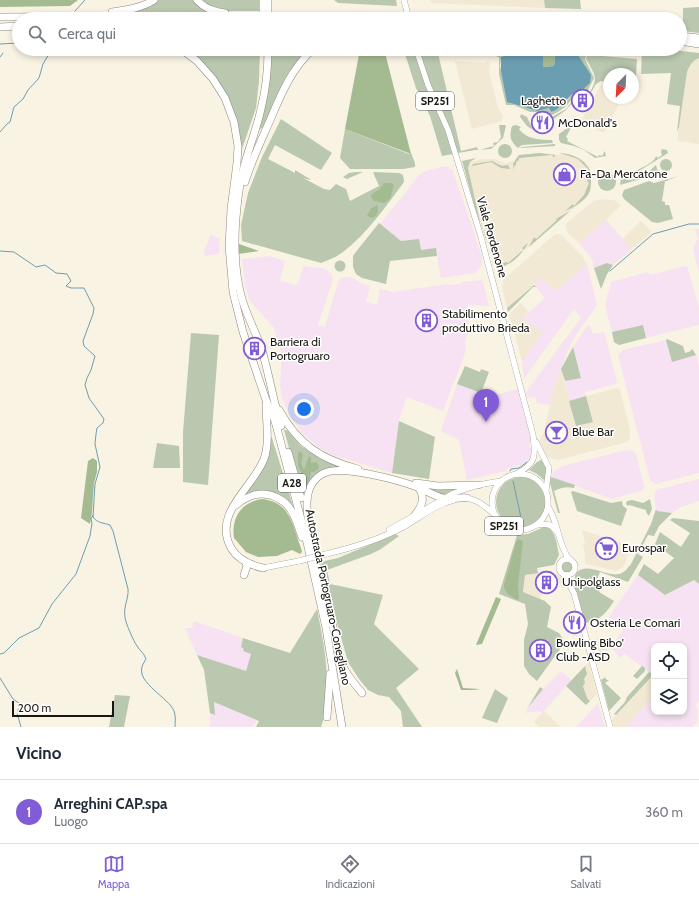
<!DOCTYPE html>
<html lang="it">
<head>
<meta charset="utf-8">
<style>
	body { margin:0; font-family:Cabin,sans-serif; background:#f2f2f3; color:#1f2937 }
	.controls { position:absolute; right:12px; bottom:12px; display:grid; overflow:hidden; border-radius:8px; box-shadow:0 2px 6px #0003 }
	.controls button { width:36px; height:36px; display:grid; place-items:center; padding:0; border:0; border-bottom:1px solid #e0e1e3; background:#fff; color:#1f2937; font:20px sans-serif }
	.compass { position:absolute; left:603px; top:68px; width:36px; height:36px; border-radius:50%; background:#fff; box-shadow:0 2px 6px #0003; rotate:204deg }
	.scale { position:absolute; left:12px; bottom:10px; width:102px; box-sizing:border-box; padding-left:4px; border:2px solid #191711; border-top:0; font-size:11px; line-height:14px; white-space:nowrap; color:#191711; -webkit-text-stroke:3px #fff; paint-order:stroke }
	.you { position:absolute; left:304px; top:409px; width:14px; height:14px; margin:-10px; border:3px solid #fff; border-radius:50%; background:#1a73e8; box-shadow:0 0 0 6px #1a73e833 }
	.badge { display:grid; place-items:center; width:26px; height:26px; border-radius:50%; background:#825cd6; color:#fff; font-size:13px; font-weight:700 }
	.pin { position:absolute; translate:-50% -33px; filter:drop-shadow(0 1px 2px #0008) }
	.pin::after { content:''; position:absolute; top:21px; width:14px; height:12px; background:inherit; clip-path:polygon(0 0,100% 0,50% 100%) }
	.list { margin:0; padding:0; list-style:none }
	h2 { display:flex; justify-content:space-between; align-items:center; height:52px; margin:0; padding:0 16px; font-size:17px }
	h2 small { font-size:13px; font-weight:400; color:#747a83 }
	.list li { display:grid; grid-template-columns:26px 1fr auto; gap:12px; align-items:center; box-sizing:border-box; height:64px; padding:0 16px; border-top:1px solid #e0e1e3 }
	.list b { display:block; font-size:15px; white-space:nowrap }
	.list p { margin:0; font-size:13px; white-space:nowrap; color:#747a83 }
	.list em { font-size:13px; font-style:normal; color:#747a83 }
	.icon { flex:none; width:22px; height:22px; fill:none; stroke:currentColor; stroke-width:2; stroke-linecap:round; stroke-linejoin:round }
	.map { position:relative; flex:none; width:699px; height:727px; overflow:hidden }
	.search { position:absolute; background:#fff; box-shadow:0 2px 6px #0003; left:12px; right:12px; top:12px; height:44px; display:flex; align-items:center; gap:10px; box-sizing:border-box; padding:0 14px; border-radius:22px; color:#747a83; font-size:15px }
	.sheet { height:116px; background:#fff }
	nav { display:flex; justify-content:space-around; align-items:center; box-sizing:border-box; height:56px; border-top:1px solid #e0e1e3; background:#fff; font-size:11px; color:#747a83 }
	nav a { display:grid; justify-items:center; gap:2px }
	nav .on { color:#825cd6 }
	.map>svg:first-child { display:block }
	.built { fill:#f1e9d3 }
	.industrial { fill:#f6e2f2 }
	.green { fill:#bac8af }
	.forest { fill:#a4ba91 }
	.water { fill:#6c9eb2 }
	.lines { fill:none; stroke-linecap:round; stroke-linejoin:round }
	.stream { stroke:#6c9eb2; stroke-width:1 }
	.major-casing { stroke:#8e897b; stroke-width:6 }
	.highway-casing { stroke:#8e897b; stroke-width:8 }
	.major { stroke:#fff; stroke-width:5.5 }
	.highway { stroke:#fff; stroke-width:7 }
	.major-bridge-casing { stroke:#8e897b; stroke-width:6; stroke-linecap:butt }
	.highway-bridge-casing { stroke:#8e897b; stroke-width:8; stroke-linecap:butt }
	.major-bridge { stroke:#fff; stroke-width:5.5 }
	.highway-bridge { stroke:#fff; stroke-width:7 }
	.labels { text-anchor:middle; stroke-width:3; stroke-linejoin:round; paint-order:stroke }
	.shield { fill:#fff; stroke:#5e5d58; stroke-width:1 }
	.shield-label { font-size:11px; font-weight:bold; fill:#191711 }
	.poi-label { font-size:12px; fill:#191711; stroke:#fff; text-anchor:start }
	.street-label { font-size:12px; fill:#191711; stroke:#fff }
</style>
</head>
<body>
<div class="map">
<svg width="699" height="727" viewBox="0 0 699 727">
	<rect width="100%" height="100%" fill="#f9f3e4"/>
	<g class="built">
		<polygon points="430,0 544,0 545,8 431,3"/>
		<polygon points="456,58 456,61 486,63 487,60 490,63 489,71 498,108 503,116 502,121 472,129 455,61"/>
		<polygon points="699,58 699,144 677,141 687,72 690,66 694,61"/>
		<polygon points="601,85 609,87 609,98 622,98 604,133 583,123 581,121"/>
		<polygon points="540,153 559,155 560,153 564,153 572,155 582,160 589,167 591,171 591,186 589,193 579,204 506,266 500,267 494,263 493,261 486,237 481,226 468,168 470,162 483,159 494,159 505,163 513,161 516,157 519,155"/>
		<polygon points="602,199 614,200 621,205 606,220 579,243 568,233 566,229 566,224 587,206 594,201"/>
		<polygon points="641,221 652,232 632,249 622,239"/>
		<polygon points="557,234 561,235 582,256 587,264 555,291 541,278 507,308 502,287 504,279 554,235"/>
		<polygon points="521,303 529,312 522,319 543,333 522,361 509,314"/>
		<polygon points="561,369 576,426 593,421 586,396 617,388 620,390 630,429 630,438 627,442 558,460 547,457 543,452 539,441 544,433 554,386"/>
		<polygon points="582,530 628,545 625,553 629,554 623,567 616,571 585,564 585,554 583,544 585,544"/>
		<polygon points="542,572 554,576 556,572 564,578 569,587 555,582 550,595 543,592 540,599 523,592 525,575"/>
		<polygon points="602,637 612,649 600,653 594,639"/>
		<polygon points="589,662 597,694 590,701 587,698 583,686 585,683 583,679 586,674 585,666"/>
		<polygon points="654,674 654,696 626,727 614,727 612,720"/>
		<polygon points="544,711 561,727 539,727 534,722"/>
	</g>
	<g class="industrial">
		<polygon points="446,166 450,169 452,169 473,229 482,258 482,262 481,266 475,273 441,278 436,249 421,250 401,241 380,224 403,196 418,176 425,171"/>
		<polygon points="606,220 632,249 613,265 607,263 594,268 592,259 579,243"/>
		<polygon points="695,229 699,229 699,273 693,249 698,238"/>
		<polygon points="211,235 220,238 219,254 205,256 204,251"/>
		<polygon points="269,256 285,261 280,280 294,285 299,283 303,266 326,269 331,274 333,279 318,325 325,327 338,282 341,278 344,277 351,277 363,284 370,286 366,302 377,305 380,289 393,292 448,284 449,285 461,284 462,282 481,280 483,282 489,306 468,305 467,307 469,329 465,342 466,351 443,411 407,397 399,419 392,473 332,455 318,447 302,433 289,414 282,398 280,386 282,357 278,341 274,328 249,300 245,284 242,259"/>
		<polygon points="587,264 597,305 572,341 554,386 550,405 537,403 535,397 527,398 526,392 581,318 574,309 524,379 522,361 542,333 522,319 545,298 534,285 541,278 555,291"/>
		<polygon points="687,266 699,307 699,325 646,338 643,325 612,332 605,305 611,282 648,272 649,275"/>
		<polygon points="590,325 593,334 604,332 617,381 616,384 585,392 586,396 569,401 565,381 581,377 573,347 587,326"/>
		<polygon points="666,340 672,361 696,355 699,366 699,473 656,484 650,480 618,355 623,350"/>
		<polygon points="457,384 481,393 480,396 484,398 518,389 531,440 529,448 533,447 532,456 525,463 518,466 506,469 506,471 467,480 459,440 441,431"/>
		<polygon points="626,450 633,451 636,454 644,485 644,488 641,491 612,499 551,477 556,470 563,466"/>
		<polygon points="699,479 699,501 681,507 672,513 657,511 654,498 656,490"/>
		<polygon points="638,575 665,595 694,580 699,584 699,700 696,705 698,711 697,721 693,727 626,727 654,696 654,712 684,712 684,646 654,646 654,675 624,654 620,658 611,647 623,630 609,617"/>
		<polygon points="194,621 243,638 241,647 251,654 246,671 197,655 185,628 192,628"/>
		<polygon points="561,671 572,680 542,713 539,711 525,713 543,689"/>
		<polygon points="214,702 254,719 257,720 252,727 210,727 210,713 215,715"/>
		<polygon points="598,703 605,727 576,727"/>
	</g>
	<g class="green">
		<polygon points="157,0 195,0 210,12 121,13"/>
		<polygon points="200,0 260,0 260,11 218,11"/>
		<polygon points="334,0 396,0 397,6 338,3"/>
		<polygon points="544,0 580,0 581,9 545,8"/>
		<polygon points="699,7 699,33 683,31 683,8"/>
		<polygon points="183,49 260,49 259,81 256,108 242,149 240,149 226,99"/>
		<polygon points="272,49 311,49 289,72 263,127 259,130 267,97"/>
		<polygon points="384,49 437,49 461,151 477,147 478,150 479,150 494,146 493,143 498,142 501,137 499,125 505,125 506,126 503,138 491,149 475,150 442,156 430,116 416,88 404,51 385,52"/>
		<path d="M495,49H502L500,66L510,103L537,111L549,108L551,112C560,109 569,101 572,92L578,94L589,83L579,57L574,49L639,50L638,56L587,54L585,59L594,78L583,100H582L581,101L573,97C567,107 560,112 549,116L547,112H530L514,105H506L499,74V57H497L498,50Z"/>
		<path d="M642,49H664L699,53V58C692,61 690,65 687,72L679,127L677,132L680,106L667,104L671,73L641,74Z"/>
		<path d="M591,55L637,59L636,75L633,85V74H609V83L601,81L596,84L585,103H584C596,80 600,82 586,59L587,56Z"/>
		<polygon points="574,99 582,104 581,105 573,102 566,110 551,121 550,118 566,109"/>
		<polygon points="521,114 527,117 533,130 527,126 520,117"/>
		<path d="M281,119L332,153L321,170L275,145L268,159L301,176L295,173V170L310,179V180L303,178L324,189L330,190L336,184L346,189L350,201L379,186L373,172L399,173L403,175L404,182C386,206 367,234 343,252C337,257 328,260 321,263L242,241L241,225L248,193L262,157Z"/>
		<polygon points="574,123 575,125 573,124 566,137 568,139 567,141 598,157 599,155 602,156 605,151 606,156 595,158 584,150 574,146 561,143 559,140 559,134"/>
		<path d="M516,125L521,127L519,129C526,139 540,140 552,140L553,143L522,145L518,148C510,141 509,136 512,126Z"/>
		<polygon points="345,129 409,154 411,153 415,163 415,167 403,169 350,169 340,158"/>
		<polygon points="555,144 555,146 520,148 522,147"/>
		<circle cx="505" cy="151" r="7"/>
		<path d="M662,149L667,150L668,153L639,171L633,173C639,168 654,164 656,156L658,158L662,155L661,152Z"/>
		<polygon points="540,153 555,155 554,158 552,155 519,158 519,160 516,162 516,165 514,166 514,171 513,164 519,155"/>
		<path d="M560,153C575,154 592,162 591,180C591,185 591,190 588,195C582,203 574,207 565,211L573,204L574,206L584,195L589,183L587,181L588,169L578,159Z"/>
		<polygon points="476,158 470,162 468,168 481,226 486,237 487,242 475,208 462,161"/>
		<circle cx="666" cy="165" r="6"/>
		<polygon points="492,161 502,166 508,165 510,169 501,168 491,162 472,166 473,164"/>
		<path d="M656,165L657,169L661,173L620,185L621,178C638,183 644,176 656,165Z"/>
		<polygon points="356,172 363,172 347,179 343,177 349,173"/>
		<circle cx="607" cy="182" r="9"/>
		<polygon points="679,176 668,180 668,181 665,181 662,201 665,202 665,205 669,205 673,219 658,223 652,222 624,199 622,195 624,190 649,181 654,183"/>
		<polygon points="570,211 529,247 534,237 536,239 557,220 556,219"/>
		<polygon points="379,223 401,241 419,239 421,250 436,248 437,256 390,261 386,284 362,278 356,274 353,267 353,256 355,253"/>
		<path d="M528,243C523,253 512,265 500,267L494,263L499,265L506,262L508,263L522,251L524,250L522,248Z"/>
		<circle cx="340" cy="266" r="5.5"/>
		<polygon points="607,263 613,265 607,274 601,289 594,268"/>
		<polygon points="534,285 536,287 533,287 508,312 507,308"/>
		<polygon points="643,325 646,338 619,345 614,342 612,332"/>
		<polygon points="191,333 219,335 208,485 183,482 183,432"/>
		<polygon points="667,339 683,346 685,353 691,351 691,349 693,350 696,355 672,362 666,340"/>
		<polygon points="573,347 581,378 565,381 561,369"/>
		<polygon points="465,366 480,372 481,369 489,372 481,393 457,384"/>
		<polygon points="586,396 593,422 576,426 569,401"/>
		<polygon points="399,421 435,437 429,479 392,473"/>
		<polygon points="284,430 287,430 301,446 318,457 339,467 338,468 322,472 304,503"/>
		<polygon points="270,437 272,438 293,506 290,506 272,494 242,498 252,483"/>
		<polygon points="157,443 179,446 180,468 153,468"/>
		<polygon points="541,460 544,461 547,466 545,481 537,474 529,470 537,462"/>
		<circle cx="521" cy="502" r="25"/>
		<path d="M551,477L575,485L574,488C566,486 561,488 554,491L560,513H558L550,483Z"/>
		<polygon points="424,487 458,489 445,496"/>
		<polygon points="573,491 611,503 622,501 623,506 627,509 621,526 577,511 571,492"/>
		<polygon points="650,499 652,509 649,516 646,512 646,510 629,505 628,506 626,504 627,501 632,500 643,503"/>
		<path d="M656,509L657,511L672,513L659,526L654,536L648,535L638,554L643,557L628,582L600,572L596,582L602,586L599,592L614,601C606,613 600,621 585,623L583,621C580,609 571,584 576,573C591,558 616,588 629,566H630L651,524Z"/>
		<polygon points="673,518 699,521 699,584 694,580 665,595 638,575 644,564 658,574 674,558 655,544 660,532 681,547 690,533 670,520"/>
		<path d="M546,526C556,530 557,545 559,555L554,565L537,568L538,573L525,575L523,592L545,601L551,607L547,627L559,633L565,642L537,681L529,674L524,666V640L528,624L525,604L499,594L517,535L528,534Z"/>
		<polygon points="395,534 399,536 381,549 371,554 327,570 330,584 383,595 374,624 419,669 396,688 422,727 403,727 401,711 389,697 378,695 368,690 359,679 348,662 320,562 338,558"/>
		<circle cx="567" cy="567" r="6"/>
		<path d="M317,609C323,640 329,665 326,697C325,708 325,717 321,727H256L259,721L214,702L215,715L210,713L204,670L197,655L246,671L251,654L243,651L244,649L241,647L243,638L290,653Z"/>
		<polygon points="585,666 587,674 584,679 585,683 583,686 587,698 590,701 586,705 566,686"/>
		<polygon points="642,666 645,668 645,671 637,679 633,676"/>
		<polygon points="649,672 654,674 616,715 614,714 625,702 627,697"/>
		<polygon points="607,676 605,678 607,680 609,680 605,683 621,698 609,711 601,680"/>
		<polygon points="540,687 543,689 527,709"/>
		<polygon points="495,689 508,698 497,723 482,718"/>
		<polygon points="115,695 130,696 124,727 109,727"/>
	</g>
	<g class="forest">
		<polygon points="0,0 78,0 70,6 0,7"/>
		<polygon points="360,49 384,49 411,154 345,129"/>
		<polygon points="502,49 523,49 501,57"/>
		<polygon points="546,49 556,49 554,66 543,67 543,57 546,55"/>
		<polygon points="384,183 392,183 394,185 390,199 384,203 374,201 371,197 372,194 380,189"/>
		<path d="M377,205C379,210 378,215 373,218L367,216L371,208L374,207Z"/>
		<polygon points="239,244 259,251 238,254"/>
		<polygon points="298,452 301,452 303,455 301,463 304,470 309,456 311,458 311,463 316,462 318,464 319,468 314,472 311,472 308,486 304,485 304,479 298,466"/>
		<polygon points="93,458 97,461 97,472 94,483 92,512 90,524 81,518 88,461"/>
		<path d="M262,499C291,502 292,525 301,548L302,552L300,554L292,550L277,556L258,557L246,552L234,538C231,517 242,502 262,499Z"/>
		<path d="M519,539L523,542L518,584L519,599L517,600C511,596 504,593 504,585L516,542Z"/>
		<polygon points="496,597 501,599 482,644 476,645"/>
		<polygon points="457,669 463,688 480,689 474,690 461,690 455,673"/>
	</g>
	<path class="water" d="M523,49H546V55L543,57V67L554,66L556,49H574L591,75L590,83L577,95L572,94C565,101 561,109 551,112L549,108L537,111L507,102L501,71V57Z"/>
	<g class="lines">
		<g class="stream">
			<polyline points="75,11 85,0"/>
			<polyline points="0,44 19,43"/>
			<polyline points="0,57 3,53"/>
			<polyline points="0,132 7,124 10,122 14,107 23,99 28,90 39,78 43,64 52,49"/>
			<path d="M0,251L14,252L36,267L45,265L56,273L67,274L71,281L66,286L71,288H84L94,308L93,314L83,341L84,346L95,356L91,370L87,378L85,385L89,398L104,419L103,423L97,428L96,434L95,444L100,467L95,484L93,517C97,523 104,523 110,525L113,531L128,589C129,598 123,607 125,617C125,622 134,642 137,646C140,651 144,653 146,659C145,661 142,665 142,667C137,683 169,698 174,711C176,716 175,722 175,727"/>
			<polyline points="610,271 653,234 689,224 699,224"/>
			<polyline points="510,471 511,469 519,468 527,462"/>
			<polyline points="513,481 522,522"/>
			<polyline points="0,654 4,653 19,638 39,628 52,604 76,574 90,536 92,523 91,519 93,515"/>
			<polyline points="0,678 13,699 20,704 17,713 21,727"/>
		</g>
		<defs>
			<g id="major">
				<path d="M416,49L428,85L448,130L481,237L533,435C536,456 536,464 516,474"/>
				<polyline points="536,442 549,468 546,490"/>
				<circle cx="520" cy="502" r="28"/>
				<path d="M464,498C476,498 486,507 494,514"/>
				<path d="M548,507C559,523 557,543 569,559"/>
				<path d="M537,525C546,523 552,524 557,532"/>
				<polyline points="389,530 454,493 478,485 501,481"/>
				<path d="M326,554C352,548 381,539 405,526C421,517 436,504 454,500"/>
				<circle cx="567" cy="567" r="8"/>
				<polyline points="263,568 299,561"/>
				<polyline points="564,575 574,593 610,727"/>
			</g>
			<g id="highway">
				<path d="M197,0C204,8 215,12 225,13"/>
				<path d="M112,12C127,10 141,8 154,0"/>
				<polyline points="0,17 198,16 459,19"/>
				<polyline points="0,27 19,26"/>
				<polyline points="680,36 699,38"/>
				<polyline points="680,41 699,44"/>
				<polyline points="181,49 197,61 213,79 225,98 234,122 238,146 237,163 231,209 229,246 233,292 243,332 266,400 275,421 306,538 326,628 342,727"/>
				<path d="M268,49C268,69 266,89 261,109C255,137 242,163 239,191C234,226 232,264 242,299C247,316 255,331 261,347C269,373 273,400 281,426"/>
				<path d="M245,182C251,162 260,143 268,125C280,97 290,70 313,49"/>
				<path d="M279,410C298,444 320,459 358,469"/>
				<polyline points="288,452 301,498"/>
				<polyline points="416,483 438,486 478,485"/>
				<path d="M236,505C241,501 247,497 254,495C270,491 287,500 293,514C297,521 299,530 302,537"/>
				<path d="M415,515C422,506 426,498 418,487"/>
				<polyline points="309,533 329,622"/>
				<path d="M312,537C309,523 305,508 308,494C310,484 317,475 327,472C346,466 398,480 417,487C426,490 434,496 443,498C450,500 459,497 467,498"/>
				<path d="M263,568C250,565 238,560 231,548C212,513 253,488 264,459C270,442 266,422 266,404"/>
				<polyline points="244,575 247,566 246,563"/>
				<path d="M330,617C336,632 336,649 342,664C346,675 355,684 362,693"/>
				<polyline points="327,717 330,674"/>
			</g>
		</defs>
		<use href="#major" class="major-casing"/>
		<use href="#highway" class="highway-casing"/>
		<use href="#major" class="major"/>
		<use href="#highway" class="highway"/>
		<defs>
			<g id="major-bridge">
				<polyline points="404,0 409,19"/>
				<polyline points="299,561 326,554"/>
			</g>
			<g id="highway-bridge">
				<polyline points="263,0 263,19"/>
				<polyline points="268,0 268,19"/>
			</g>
		</defs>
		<use href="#major-bridge" class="major-bridge-casing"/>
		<use href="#highway-bridge" class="highway-bridge-casing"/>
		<use href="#major-bridge" class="major-bridge"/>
		<use href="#highway-bridge" class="highway-bridge"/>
	</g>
	<defs>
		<symbol id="building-ring" viewBox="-11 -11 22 22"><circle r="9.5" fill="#fff" stroke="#825cd6" stroke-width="1.5"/><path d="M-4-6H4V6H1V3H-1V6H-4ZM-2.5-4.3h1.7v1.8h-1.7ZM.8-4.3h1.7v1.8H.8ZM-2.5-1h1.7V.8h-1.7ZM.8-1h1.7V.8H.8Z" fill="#825cd6"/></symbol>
		<symbol id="restaurant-ring" viewBox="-11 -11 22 22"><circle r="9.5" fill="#fff" stroke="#825cd6" stroke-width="1.5"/><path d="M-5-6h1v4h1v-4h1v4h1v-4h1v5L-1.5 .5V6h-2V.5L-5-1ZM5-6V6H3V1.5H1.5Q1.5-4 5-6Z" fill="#825cd6"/></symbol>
		<symbol id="shop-ring" viewBox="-11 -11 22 22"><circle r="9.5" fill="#fff" stroke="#825cd6" stroke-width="1.5"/><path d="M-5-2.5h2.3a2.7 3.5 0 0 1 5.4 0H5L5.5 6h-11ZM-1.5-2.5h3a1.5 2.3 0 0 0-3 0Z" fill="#825cd6"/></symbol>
		<symbol id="bar-ring" viewBox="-11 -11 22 22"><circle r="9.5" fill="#fff" stroke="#825cd6" stroke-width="1.5"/><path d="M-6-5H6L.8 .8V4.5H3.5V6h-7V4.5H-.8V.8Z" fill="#825cd6"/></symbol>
		<symbol id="supermarket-ring" viewBox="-11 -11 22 22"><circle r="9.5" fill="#fff" stroke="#825cd6" stroke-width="1.5"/><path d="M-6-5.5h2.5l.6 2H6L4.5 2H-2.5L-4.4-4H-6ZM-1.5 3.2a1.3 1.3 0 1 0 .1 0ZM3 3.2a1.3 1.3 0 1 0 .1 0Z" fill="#825cd6"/></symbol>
	</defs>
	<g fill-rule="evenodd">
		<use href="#building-ring" x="570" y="88" width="25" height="25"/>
		<use href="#restaurant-ring" x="530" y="110" width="25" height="25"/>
		<use href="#shop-ring" x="552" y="162" width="25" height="25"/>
		<use href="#building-ring" x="414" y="308" width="25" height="25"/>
		<use href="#building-ring" x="242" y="336" width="25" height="25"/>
		<use href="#bar-ring" x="544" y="420" width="25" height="25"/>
		<use href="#supermarket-ring" x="594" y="536" width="25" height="25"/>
		<use href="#building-ring" x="534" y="570" width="25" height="25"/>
		<use href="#restaurant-ring" x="562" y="610" width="25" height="25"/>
		<use href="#building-ring" x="528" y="638" width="25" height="25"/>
	</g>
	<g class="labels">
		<g class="shield">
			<rect x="416" y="92" width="38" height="18" rx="3"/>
			<rect x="278" y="474" width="28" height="18" rx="3"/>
			<rect x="485" y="517" width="38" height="18" rx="3"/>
		</g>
		<g class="shield-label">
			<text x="435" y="105">SP251</text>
			<text x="292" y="487">A28</text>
			<text x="504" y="530">SP251</text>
		</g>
		<g class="poi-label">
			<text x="566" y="105" text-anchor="end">Laghetto</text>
			<text x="558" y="127">McDonald's</text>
			<text x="580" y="178">Fa-Da Mercatone</text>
			<text x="442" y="318">Stabilimento<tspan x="442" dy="14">produttivo Brieda</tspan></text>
			<text x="270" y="346">Barriera di<tspan x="270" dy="14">Portogruaro</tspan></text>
			<text x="572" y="436">Blue Bar</text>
			<text x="622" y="552">Eurospar</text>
			<text x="562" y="586">Unipolglass</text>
			<text x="590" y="627">Osteria Le Comari</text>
			<text x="556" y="647">Bowling Bibo'<tspan x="556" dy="14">Club -ASD</tspan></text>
		</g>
		<g class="street-label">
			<text transform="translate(492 237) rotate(74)" y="4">Viale Pordenone</text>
			<text transform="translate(328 597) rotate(78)" y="4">Autostrada Portogruaro-Conegliano</text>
		</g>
	</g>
</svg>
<div class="controls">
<button><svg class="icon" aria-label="locate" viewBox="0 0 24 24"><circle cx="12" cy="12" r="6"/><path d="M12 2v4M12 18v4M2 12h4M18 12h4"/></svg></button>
<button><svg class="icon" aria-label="layers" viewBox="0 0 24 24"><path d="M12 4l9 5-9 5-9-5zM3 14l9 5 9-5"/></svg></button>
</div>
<svg class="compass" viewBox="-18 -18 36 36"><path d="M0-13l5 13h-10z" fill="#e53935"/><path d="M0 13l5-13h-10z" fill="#747a83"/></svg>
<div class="scale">200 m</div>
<div class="you"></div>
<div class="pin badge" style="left:486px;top:422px">1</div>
<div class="search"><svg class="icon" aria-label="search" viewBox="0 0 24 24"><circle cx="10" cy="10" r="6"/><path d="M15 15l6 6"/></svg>Cerca qui</div>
</div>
<section class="sheet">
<h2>Vicino<small></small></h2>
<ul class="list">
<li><span class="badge">1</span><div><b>Arreghini CAP.spa</b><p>Luogo</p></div><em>360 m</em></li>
</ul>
</section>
<nav>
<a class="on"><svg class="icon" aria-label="map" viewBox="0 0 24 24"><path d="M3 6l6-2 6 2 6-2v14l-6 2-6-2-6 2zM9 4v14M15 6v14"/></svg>Mappa</a>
<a><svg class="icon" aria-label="directions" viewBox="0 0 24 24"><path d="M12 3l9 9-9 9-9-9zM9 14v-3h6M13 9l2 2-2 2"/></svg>Indicazioni</a>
<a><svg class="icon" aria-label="saved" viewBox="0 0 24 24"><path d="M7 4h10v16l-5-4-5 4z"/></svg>Salvati</a>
</nav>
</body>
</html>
